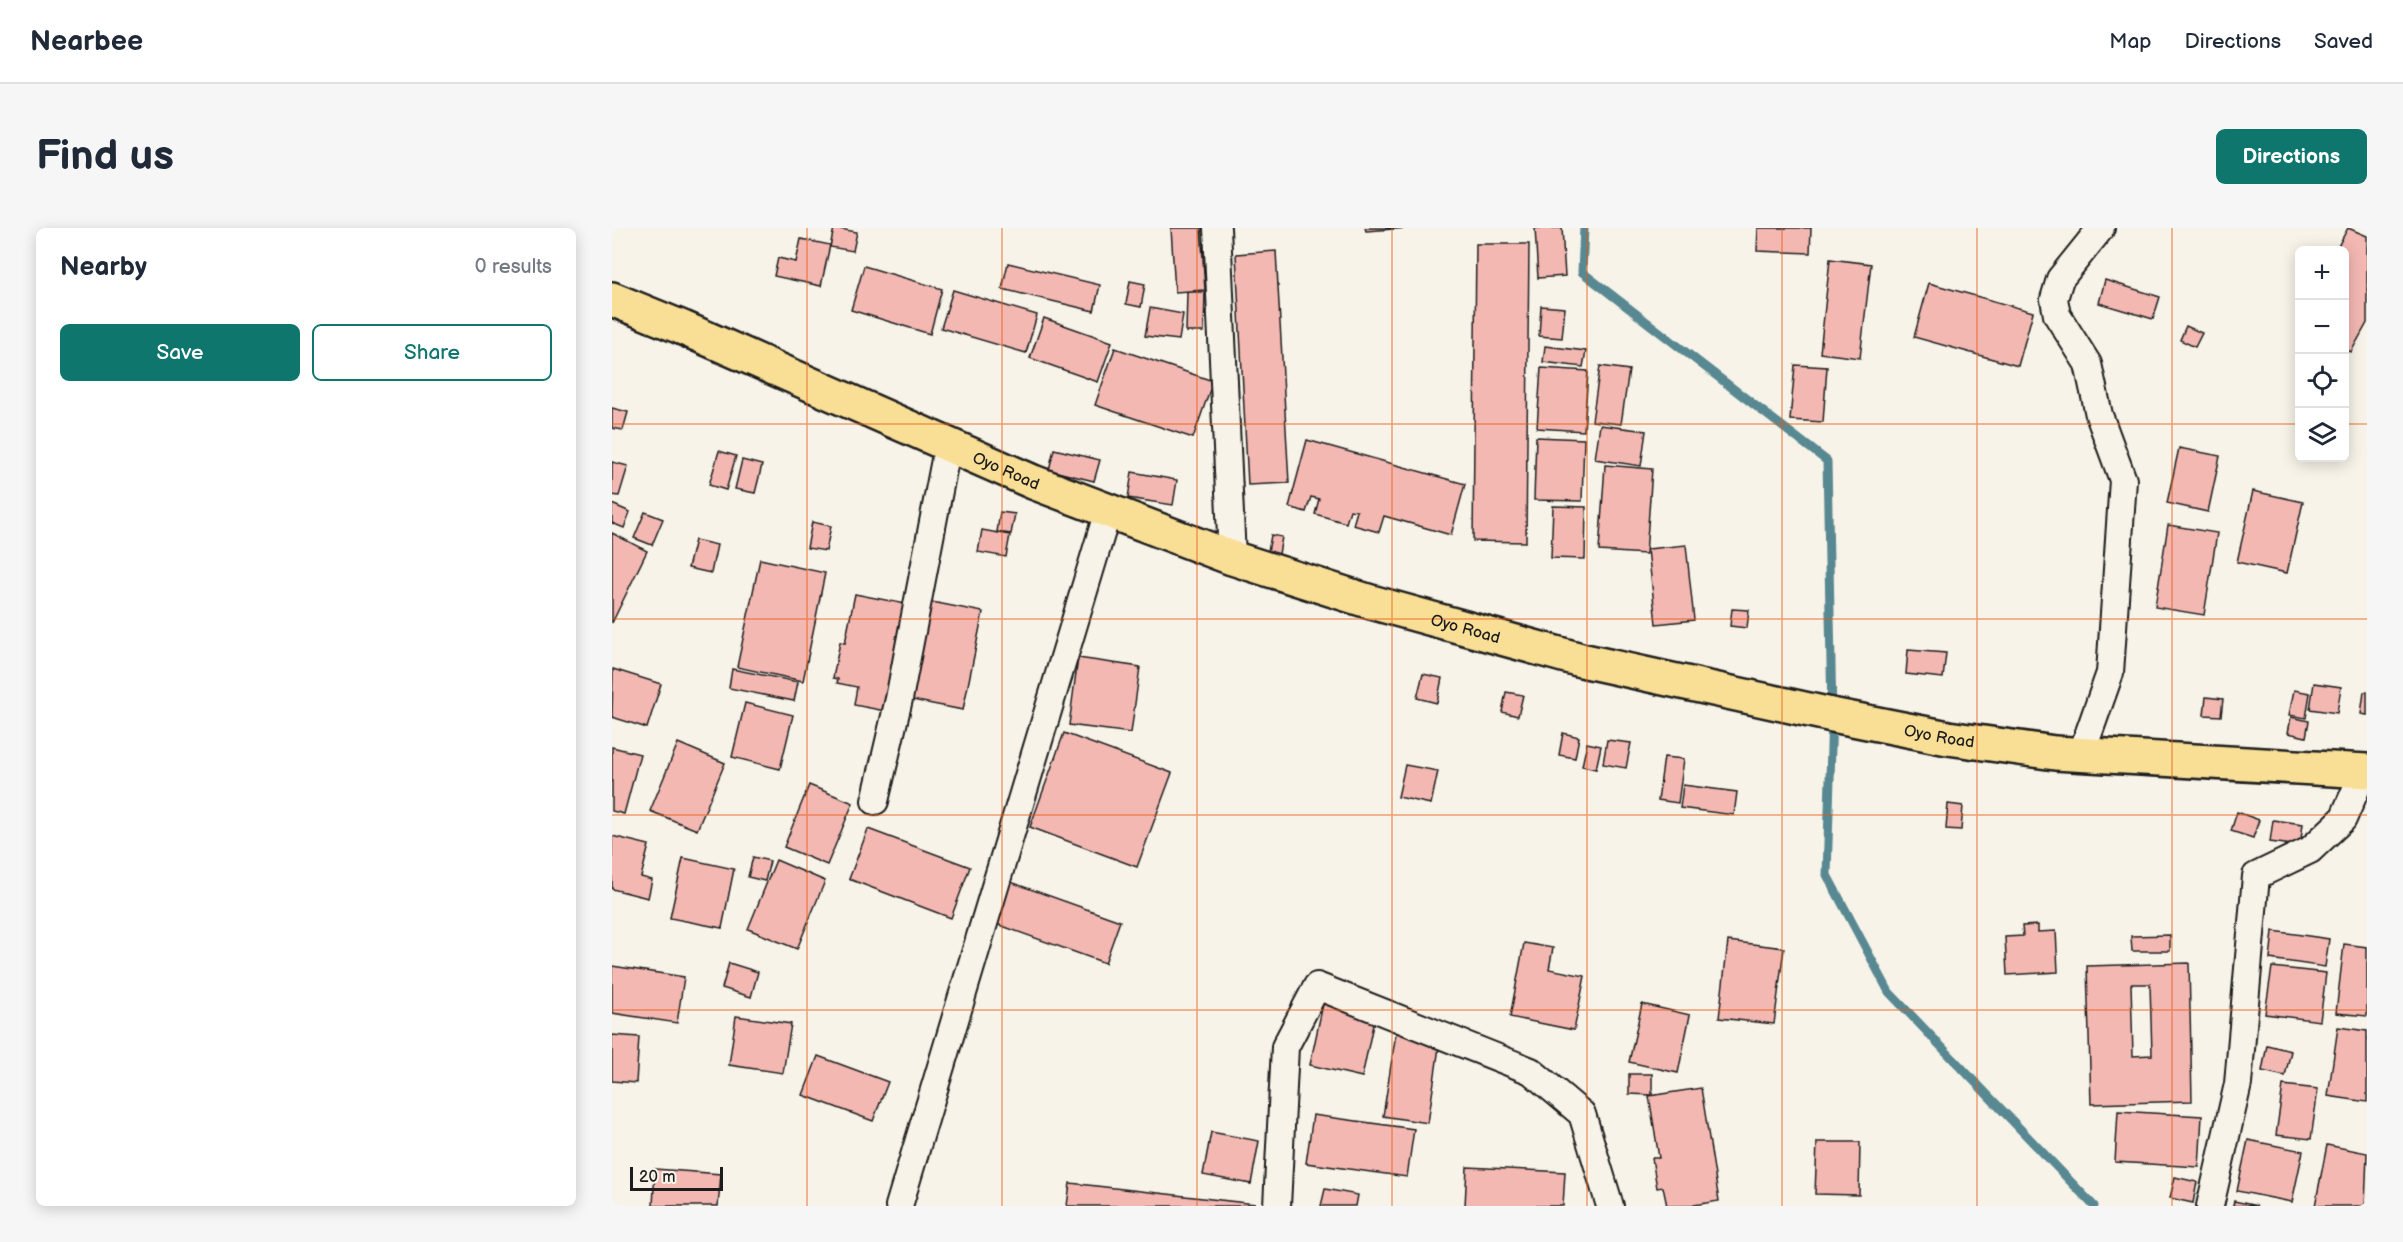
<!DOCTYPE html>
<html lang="en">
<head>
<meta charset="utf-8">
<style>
	body { margin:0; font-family:"Balsamiq Sans",sans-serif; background:#f6f6f7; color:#1f2937 }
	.controls { position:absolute; right:18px; top:18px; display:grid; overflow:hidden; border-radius:9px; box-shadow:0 3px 15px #0003 }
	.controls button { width:54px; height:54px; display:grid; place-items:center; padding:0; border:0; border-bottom:2px solid #e0e1e3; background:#fff; color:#1f2937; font:30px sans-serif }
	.scale { position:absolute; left:18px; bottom:15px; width:93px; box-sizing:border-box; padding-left:6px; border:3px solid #1c1c1c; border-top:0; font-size:16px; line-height:21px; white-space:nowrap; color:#1c1c1c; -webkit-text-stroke:4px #f7f3e8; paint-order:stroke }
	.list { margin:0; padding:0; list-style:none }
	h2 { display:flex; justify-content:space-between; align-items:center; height:78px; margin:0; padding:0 24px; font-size:26px }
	h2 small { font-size:20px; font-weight:400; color:#747a83 }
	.actions { display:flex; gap:12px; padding:18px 24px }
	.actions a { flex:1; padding:14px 0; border:2px solid #0f766e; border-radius:9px; text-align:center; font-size:21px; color:#0f766e }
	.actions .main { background:#0f766e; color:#fff }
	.icon { flex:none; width:33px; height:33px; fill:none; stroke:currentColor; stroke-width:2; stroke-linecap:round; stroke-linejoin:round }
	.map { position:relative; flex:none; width:1755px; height:978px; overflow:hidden; border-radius:9px }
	header { display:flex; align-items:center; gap:36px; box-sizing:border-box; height:84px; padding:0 30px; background:#fff; border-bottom:2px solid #e0e1e3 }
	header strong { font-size:28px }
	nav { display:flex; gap:33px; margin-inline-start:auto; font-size:21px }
	.intro { display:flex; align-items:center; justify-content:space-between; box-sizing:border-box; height:144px; padding:0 36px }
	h1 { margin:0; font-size:42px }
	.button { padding:15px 27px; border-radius:9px; background:#0f766e; color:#fff; font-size:21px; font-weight:700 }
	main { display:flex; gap:36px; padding:0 36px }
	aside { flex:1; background:#fff; border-radius:9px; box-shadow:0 3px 15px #0003 }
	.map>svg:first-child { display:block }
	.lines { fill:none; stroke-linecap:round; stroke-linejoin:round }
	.stream { stroke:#598892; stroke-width:9 }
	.building { fill:#f4b8b3; stroke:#1c1c1c; stroke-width:1.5; fill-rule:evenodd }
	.minor-casing { stroke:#1c1c1c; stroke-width:30 }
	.trunk-casing { stroke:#1c1c1c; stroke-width:38 }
	.minor { stroke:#f7f3e8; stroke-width:26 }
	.trunk { stroke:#f9df96; stroke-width:33 }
	.grid { fill:none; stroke:#e8590c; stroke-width:1.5; stroke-opacity:0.55 }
	.labels { text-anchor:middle; stroke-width:6; stroke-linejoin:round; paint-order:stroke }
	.street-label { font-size:16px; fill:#1c1c1c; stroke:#f7f3e8 }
</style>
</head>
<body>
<header>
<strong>Nearbee</strong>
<nav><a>Map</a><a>Directions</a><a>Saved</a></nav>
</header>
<div class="intro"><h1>Find us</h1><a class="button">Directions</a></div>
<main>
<aside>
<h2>Nearby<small>0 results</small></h2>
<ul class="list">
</ul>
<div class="actions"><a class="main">Save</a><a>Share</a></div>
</aside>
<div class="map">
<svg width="1755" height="978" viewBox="0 0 1755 978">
	<rect width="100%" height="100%" fill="#f7f3e8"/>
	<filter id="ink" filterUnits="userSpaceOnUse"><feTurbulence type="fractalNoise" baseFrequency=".0167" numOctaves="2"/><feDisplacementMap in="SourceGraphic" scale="12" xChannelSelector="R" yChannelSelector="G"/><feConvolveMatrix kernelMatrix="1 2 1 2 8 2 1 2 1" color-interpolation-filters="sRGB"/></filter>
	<g filter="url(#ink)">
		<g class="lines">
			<polyline class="stream" points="972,0 970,44 1215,233 1220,487 1215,647 1277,764 1482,978"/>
		</g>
		<g class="building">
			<polygon points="222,0 245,4 241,23 218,19"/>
			<polygon points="559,0 589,0 593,62 563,64"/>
			<polygon points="753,0 797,0 754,3"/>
			<polygon points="923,0 950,0 953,48 926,50"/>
			<polygon points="1146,0 1199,0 1198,25 1145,23"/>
			<polygon points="1736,0 1755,8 1755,95 1739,124 1732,120 1732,22 1724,22"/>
			<polygon points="189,11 218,17 209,58 162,48 166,30 184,34"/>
			<polygon points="864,16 917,16 914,314 861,313"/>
			<polygon points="664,23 677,255 636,257 624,26"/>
			<polygon points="1218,31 1259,36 1248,130 1208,125"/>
			<polygon points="396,35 488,57 482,83 390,61"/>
			<polygon points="252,38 330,61 318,106 239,82"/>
			<polygon points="1493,52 1548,69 1541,91 1487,75"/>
			<polygon points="518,53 533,56 529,79 514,76"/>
			<polygon points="1317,55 1421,84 1406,138 1302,109"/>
			<polygon points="341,62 425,87 414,125 329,100"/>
			<polygon points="575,64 593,64 592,104 574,104"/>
			<polygon points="929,78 953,80 950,110 927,108"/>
			<polygon points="538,80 571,86 567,112 533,108"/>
			<polygon points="432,90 500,114 486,154 418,130"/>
			<polygon points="1574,98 1590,105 1583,119 1568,112"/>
			<polygon points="933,118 974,123 971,139 931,134"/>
			<polygon points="503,120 601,153 581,210 483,177"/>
			<polygon points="1183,137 1215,139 1211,194 1178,192"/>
			<polygon points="988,138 1017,142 1009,196 980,193"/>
			<polygon points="929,140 976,143 972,203 925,200"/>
			<polygon points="0,180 16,184 11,202 0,200"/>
			<polygon points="988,197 1034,203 1029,238 983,231"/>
			<polygon points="924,209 972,211 970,273 922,272"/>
			<polygon points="695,212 853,256 839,307 772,288 767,304 741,297 745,283 738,282 734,295 703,286 707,271 699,269 694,284 677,279"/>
			<polygon points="1567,220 1608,228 1596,284 1555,275"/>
			<polygon points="442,221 488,232 482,253 437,242"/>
			<polygon points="107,223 124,228 114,262 97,257"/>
			<polygon points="130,232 150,237 143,265 123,261"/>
			<polygon points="0,234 16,238 7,268 0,267"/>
			<polygon points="993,237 1040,241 1034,326 987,323"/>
			<polygon points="520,244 565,252 561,277 516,270"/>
			<polygon points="1641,263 1691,274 1675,345 1625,334"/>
			<polygon points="0,276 18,284 12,300 0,295"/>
			<polygon points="941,278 974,279 973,331 939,330"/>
			<polygon points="33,284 51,291 40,317 22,310"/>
			<polygon points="388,284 403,286 399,306 385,304"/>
			<polygon points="200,294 219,298 214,323 195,320"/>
			<polygon points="1556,297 1605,305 1592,387 1543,379"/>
			<polygon points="370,302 398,307 394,329 366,324"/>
			<polygon points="0,305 35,323 0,395"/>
			<polygon points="659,307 670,309 667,326 656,324"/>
			<polygon points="83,312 105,317 99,345 76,340"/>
			<polygon points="1074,317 1082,392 1044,396 1036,321"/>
			<polygon points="148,331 213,345 191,453 125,439"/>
			<polygon points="243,366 299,377 279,484 242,477 245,459 225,455 226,451 221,450 228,414 233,415"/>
			<polygon points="315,373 371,384 351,482 295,471"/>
			<polygon points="1120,381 1137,382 1135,400 1118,398"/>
			<polygon points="1296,422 1334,425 1331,450 1294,446"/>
			<polygon points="466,430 528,439 519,505 457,497"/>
			<polygon points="1,441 49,456 35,500 0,489"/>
			<polygon points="120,441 186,454 182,473 117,460"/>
			<polygon points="811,446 830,450 825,475 805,470"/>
			<polygon points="1702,455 1729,459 1725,485 1698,481"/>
			<polygon points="1682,462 1698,465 1694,490 1677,487"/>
			<polygon points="894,464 911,467 906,488 890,484"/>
			<polygon points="1752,464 1755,464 1755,487 1749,486"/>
			<polygon points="1594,469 1611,471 1609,488 1592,487"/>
			<polygon points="133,475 181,487 168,541 120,529"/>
			<polygon points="1679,489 1697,493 1694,509 1676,505"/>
			<polygon points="452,505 560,545 525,639 418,599"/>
			<polygon points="951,505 967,509 963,530 947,527"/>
			<polygon points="995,512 1019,515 1014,540 991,536"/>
			<polygon points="66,515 113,535 85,602 38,583"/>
			<polygon points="975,515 989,518 984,541 970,538"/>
			<polygon points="0,519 28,526 12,586 0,583"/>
			<polygon points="1052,529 1072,531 1066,575 1046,572"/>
			<polygon points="793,537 826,543 819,576 786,569"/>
			<polygon points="197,557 241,575 215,637 172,619"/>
			<polygon points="1071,557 1125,564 1122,587 1068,580"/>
			<polygon points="1336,576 1351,578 1349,602 1334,601"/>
			<polygon points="1625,584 1647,592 1641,610 1619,603"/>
			<polygon points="1661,592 1691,596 1688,618 1658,614"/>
			<polygon points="256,601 358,639 339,690 237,651"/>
			<polygon points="0,608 37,617 29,649 40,652 36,670 0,661"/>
			<polygon points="141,629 158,633 153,653 136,649"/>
			<polygon points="71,630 122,641 110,700 58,690"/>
			<polygon points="164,632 213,653 185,721 136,701"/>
			<polygon points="393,652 508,693 493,735 379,694"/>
			<polygon points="1426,697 1426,704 1444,703 1446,744 1395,747 1393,709 1411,708 1410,698"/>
			<polygon points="1661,703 1717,711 1713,739 1658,731"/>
			<polygon points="1558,707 1558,723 1520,723 1519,708"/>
			<polygon points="1116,713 1172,720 1162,796 1107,790"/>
			<polygon points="912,715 941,720 937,741 973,748 962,802 898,789"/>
			<polygon points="1732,716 1755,719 1755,788 1724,785"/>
			<polygon points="117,735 146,744 139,769 110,760"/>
			<path d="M1577,735L1580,873L1479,876L1475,738ZM1519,756H1538L1540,827L1521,828Z"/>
			<polygon points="0,738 72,749 65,795 0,785"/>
			<polygon points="1660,739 1714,745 1708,793 1653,786"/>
			<polygon points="711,776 763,787 750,849 698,837"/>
			<polygon points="1030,776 1078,787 1066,845 1017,834"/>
			<polygon points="124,788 179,796 171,845 117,837"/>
			<polygon points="1726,799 1755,803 1755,874 1716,868"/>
			<polygon points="784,805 828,812 816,895 771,888"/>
			<polygon points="0,807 27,809 24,855 0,853"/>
			<polygon points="1655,817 1679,823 1673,848 1650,843"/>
			<polygon points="206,828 276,854 261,893 191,867"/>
			<polygon points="1017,846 1040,846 1040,867 1017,866"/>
			<polygon points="1671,857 1706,861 1699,911 1664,907"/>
			<polygon points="1089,860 1107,973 1076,978 1055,978 1051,959 1045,960 1040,930 1047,930 1037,868"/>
			<polygon points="1506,883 1590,888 1587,939 1503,934"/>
			<polygon points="701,887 802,901 795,949 694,935"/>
			<polygon points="599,904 647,913 639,956 591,947"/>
			<polygon points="1636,912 1691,923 1680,974 1625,963"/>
			<polygon points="1205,914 1248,914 1247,967 1203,966"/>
			<polygon points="1715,917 1755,925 1753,978 1703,978"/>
			<polygon points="855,939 953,944 951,978 853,978"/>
			<polygon points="43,941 109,946 106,978 41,978"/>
			<polygon points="1563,949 1585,954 1581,975 1558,970"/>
			<polygon points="458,955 643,976 643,978 455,978"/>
			<polygon points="713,961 746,967 744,978 709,978"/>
			<polygon points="1622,973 1645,978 1621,978"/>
		</g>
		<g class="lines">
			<defs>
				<g id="minor">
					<polyline points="605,0 620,330"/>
					<polyline points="1469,527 1498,445 1511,252 1487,187 1476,136 1445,87 1442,71 1448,51 1489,0"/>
					<polyline points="263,573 287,471 336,216"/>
					<polyline points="287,978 496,283"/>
					<polyline points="665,978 673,819 705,758 919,843 970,886 998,978"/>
					<polyline points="1598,978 1626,856 1644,648 1698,622 1731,591 1752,543"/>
				</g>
				<g id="trunk">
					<path id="s1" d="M0,71L71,100L421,254L620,330L759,374L969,432L1220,487L1336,510L1443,525L1755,543"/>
				</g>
			</defs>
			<use href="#minor" class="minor-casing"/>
			<use href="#trunk" class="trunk-casing"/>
			<use href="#minor" class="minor"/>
			<use href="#trunk" class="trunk"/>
		</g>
	</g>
	<path class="grid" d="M195,0V978M390,0V978M585,0V978M780,0V978M975,0V978M1170,0V978M1365,0V978M1560,0V978M0,196H1688M1732,196H1755M0,391H1755M0,587H1755M0,782H1755"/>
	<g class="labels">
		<g class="street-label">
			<text dy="6" stroke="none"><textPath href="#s1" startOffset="430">Oyo Road</textPath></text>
			<text dy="6" stroke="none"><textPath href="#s1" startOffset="916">Oyo Road</textPath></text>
			<text dy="6" stroke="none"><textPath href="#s1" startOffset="1402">Oyo Road</textPath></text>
		</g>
	</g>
</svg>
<div class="controls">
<button>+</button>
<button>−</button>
<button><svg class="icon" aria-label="locate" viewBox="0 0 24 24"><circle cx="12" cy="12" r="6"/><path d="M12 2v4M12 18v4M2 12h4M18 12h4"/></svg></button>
<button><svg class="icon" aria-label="layers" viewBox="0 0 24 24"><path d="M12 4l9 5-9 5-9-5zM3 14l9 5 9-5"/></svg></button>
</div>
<div class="scale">20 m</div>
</div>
</main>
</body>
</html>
